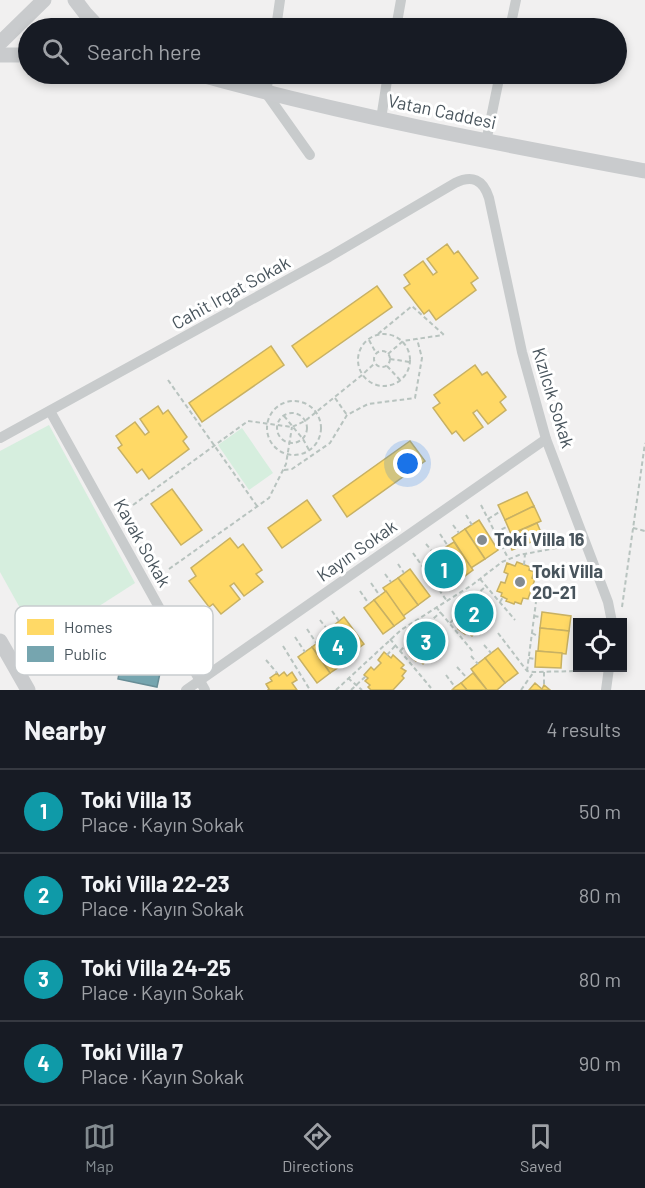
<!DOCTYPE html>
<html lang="en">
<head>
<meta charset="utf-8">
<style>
	body { margin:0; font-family:Barlow,sans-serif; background:#20242c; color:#f1f3f6 }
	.controls { position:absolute; right:18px; bottom:18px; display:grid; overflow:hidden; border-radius:0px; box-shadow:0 3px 9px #0003 }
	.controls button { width:54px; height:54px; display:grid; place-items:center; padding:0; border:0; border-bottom:2px solid #363941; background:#171b24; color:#f1f3f6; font:30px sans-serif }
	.you { position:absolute; left:408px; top:464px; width:21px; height:21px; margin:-15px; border:4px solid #fff; border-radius:50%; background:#1a73e8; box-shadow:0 0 0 9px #1a73e833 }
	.badge { display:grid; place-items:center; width:39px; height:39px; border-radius:50%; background:#838b90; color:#fff; font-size:20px; font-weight:700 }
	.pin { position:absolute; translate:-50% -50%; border:3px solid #fff; box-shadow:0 2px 6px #0006 }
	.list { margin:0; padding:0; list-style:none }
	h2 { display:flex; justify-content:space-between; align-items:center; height:78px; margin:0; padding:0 24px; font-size:26px }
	h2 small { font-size:20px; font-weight:400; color:#9ea1a6 }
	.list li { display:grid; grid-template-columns:39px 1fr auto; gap:18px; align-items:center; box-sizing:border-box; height:84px; padding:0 24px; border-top:2px solid #363941 }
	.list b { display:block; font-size:22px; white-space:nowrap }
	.list p { margin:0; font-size:20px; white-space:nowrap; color:#9ea1a6 }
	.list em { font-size:20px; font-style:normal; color:#9ea1a6 }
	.icon { flex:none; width:33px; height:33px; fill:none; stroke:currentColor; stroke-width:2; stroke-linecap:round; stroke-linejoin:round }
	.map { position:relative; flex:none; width:645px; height:690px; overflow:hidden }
	.search { position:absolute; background:#171b24; box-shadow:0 3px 9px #0003; left:18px; right:18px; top:18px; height:66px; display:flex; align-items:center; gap:15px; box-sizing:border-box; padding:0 21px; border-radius:33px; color:#9ea1a6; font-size:22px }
	.sheet { height:414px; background:#171b24 }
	nav { display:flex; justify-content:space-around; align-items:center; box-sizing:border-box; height:84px; border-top:2px solid #363941; background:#171b24; font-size:16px; color:#9ea1a6 }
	nav a { display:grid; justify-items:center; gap:3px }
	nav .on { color:#838b90 }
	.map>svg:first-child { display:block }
	.green { fill:#d6eede }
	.homes { fill:#ffd966; stroke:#c8b163; stroke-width:1.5 }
	.public { fill:#76a5af; stroke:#688d96; stroke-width:1.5 }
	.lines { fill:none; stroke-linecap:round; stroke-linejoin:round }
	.path { stroke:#b8c3bf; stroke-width:2; stroke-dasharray:4.5 3; stroke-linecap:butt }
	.street { stroke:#c8cbcc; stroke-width:10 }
	.secondary { stroke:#c9cbcd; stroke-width:15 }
	.poi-dot { fill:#838b90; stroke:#fff; stroke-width:2 }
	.labels { text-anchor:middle; stroke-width:6; stroke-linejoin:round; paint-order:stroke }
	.street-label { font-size:18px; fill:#48545c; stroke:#fff }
	.poi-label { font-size:18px; font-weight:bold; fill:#48545c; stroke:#fff; text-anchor:start }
	.key { fill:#fff; stroke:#c8ccce; stroke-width:1.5 }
	.key-label { font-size:16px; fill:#48545c }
</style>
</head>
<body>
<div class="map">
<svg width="645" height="690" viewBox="0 0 645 690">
	<rect width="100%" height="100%" fill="#f1f0f0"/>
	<g class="green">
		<polygon points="49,425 135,583 40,644 0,572 0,451"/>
		<polygon points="242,428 273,473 249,490 218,445"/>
	</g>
	<g class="homes">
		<polygon points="447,244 454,254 458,251 478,278 471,283 476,290 436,320 429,310 424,314 404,288 410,284 404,275 423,261 433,275 437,272 427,259"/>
		<polygon points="377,286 392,307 307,367 292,346"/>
		<polygon points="271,346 284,365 202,422 189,403"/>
		<polygon points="475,365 482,375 487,372 506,397 500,402 506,410 488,424 477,410 473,413 483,427 464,441 456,431 452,434 433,408 440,403 434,395"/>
		<polygon points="158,406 163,414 168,410 187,437 183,441 189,449 149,479 142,469 137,473 118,448 122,445 116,436 135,422 145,435 149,432 140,419"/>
		<polygon points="410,441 425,461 347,517 333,496"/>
		<polygon points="172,489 202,530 181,545 151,504"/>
		<polygon points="527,492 534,506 505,520 498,505"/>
		<polygon points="307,500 321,520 282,548 268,528"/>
		<polygon points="534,506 541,521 511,534 505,520"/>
		<polygon points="479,520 498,550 485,559 465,529"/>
		<polygon points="537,523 543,537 512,550 506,537"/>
		<polygon points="465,529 485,559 471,568 452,538"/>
		<polygon points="230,538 238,548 243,544 262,570 256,574 263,582 244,596 234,583 230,586 240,599 221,614 213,604 209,607 189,581 196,576 191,568"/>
		<polygon points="454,542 473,570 461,579 441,550"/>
		<polygon points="441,550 461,579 447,588 428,560"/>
		<polygon points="517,562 530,567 529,570 534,572 532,578 535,579 528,599 523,598 521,604 515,602 514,604 506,601 507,599 501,596 502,593 497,591 501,582 505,583 508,574 504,572 507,563 515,566"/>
		<polygon points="410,569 430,596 418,605 398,578"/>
		<polygon points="398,578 418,605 403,616 383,588"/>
		<polygon points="386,591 405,618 394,626 374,600"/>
		<polygon points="471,593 478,598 481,595 492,604 490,607 494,610 491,615 493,617 480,634 476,631 472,636 467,632 465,634 458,629 460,627 455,623 457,620 454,617 460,609 463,612 469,604 465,601"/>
		<polygon points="374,600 394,626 383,634 364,608"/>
		<polygon points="542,612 571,616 569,631 540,628"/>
		<polygon points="344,617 364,644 353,652 333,626"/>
		<polygon points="425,621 432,626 434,623 445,633 443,636 447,640 443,644 445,646 431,662 427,659 423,664 418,659 416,661 410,656 411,653 407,649 409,646 406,643 412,636 415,638 422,631 419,628"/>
		<polygon points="333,626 353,652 340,662 320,635"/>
		<polygon points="540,628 569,631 566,654 538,651"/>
		<polygon points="323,639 342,665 330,673 312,647"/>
		<polygon points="312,647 330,673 317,683 298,657"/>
		<polygon points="498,648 518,673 505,683 485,658"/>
		<polygon points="536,651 562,653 561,668 535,667"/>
		<polygon points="384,652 391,658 393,655 404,665 401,668 406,671 402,676 404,678 393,690 371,690 368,687 370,685 365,681 368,678 364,675 371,667 374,670 381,663 378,660"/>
		<polygon points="485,658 505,683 497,690 487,690 471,669"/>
		<polygon points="284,672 287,676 292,672 297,680 292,683 297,690 268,690 269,689 266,684 272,681 270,678 277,673 279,676"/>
		<polygon points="473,673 487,690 467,690 461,683"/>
		<polygon points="461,683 467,690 452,690 455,687"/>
		<polygon points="535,683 542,689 544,685 550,690 529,690"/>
	</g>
	<polygon class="public" points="125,642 165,650 157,687 118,679"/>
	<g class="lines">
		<g class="path">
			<circle cx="384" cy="360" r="26"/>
			<polyline points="378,334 412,306 444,335"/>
			<polyline points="369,340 376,353"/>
			<circle cx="382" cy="359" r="8"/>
			<polyline points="388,354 403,341 443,335"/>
			<polyline points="390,359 410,362"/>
			<polyline points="387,366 400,380"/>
			<polyline points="168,380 257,506"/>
			<polyline points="335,398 347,415"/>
			<circle cx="294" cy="428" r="27"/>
			<circle cx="292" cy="428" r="15"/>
			<polyline points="284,416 303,439 309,450"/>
			<polyline points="284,470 292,469 330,443 347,415 368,404 415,398 422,358 417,339"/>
			<polyline points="133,505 248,421 292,427 305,421 362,375 375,363"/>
			<polyline points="481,505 508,558"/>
			<polyline points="466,515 472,525"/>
			<polyline points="488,519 501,511"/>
			<polyline points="453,525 459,533"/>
			<polyline points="633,528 645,531"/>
			<polyline points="495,533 508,526"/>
			<polyline points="440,534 448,546"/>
			<polyline points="426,544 435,555"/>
			<polyline points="502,547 508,543"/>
			<polyline points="413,553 447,601"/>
			<polyline points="398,564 404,573"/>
			<polyline points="524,565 525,554"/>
			<polyline points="169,569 269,498 286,464 292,427"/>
			<polyline points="385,574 391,582"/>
			<polyline points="480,579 515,620"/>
			<polyline points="371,583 380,596"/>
			<polyline points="360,591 369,604"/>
			<polyline points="475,596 486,586"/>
			<polyline points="500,602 503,597"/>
			<polyline points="436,607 474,653"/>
			<polyline points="622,607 645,443"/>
			<polyline points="332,611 339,621"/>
			<polyline points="534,616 541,617"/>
			<polyline points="320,620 328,630"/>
			<polyline points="428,623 441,612"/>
			<polyline points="450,623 455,618"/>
			<polyline points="307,629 317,644"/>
			<polyline points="498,633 527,671 534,672 579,671"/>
			<polyline points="532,633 539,637"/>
			<polyline points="295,637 305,652"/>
			<polyline points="390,639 431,688"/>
			<polyline points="484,645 491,653"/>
			<polyline points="283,646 310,690"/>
			<polyline points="400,651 407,644"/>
			<polyline points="387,655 395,646"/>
			<polyline points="471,656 478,664"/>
			<polyline points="529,658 535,659"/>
			<polyline points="266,660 277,673"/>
			<polyline points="457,667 467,678"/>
			<polyline points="527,671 536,602"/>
			<polyline points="544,672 544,685"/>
			<polyline points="446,675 455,687"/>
			<polyline points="348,678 362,690"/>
			<polyline points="336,690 401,630 472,585 502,562 519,555 562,547"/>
			<polyline points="351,690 366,676"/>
			<polyline points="521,690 533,673"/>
		</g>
		<g class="street">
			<polyline points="276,28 280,0"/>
			<polyline points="396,28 401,0"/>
			<polyline points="510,28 516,0"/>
			<polyline points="269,74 266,93 310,155"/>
			<polyline points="381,119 388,74"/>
			<polyline points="486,142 500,74"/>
			<polyline points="50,411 205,690"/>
			<path d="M0,438L329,257L455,183C472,175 483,179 489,198L522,352L546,439L608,602L612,622"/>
			<polyline points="186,690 546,439"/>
			<polyline points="606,690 609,668"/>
		</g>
		<g class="secondary">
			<polyline points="75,0 85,13 99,28"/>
			<polyline points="0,43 44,0"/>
			<polyline points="0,55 28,55"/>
			<path d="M198,74C344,115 495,143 645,171"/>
			<polyline points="0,641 28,690"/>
		</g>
	</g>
	<g class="poi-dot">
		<circle cx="482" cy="540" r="6"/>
		<circle cx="520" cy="582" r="6"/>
	</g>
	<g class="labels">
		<g class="street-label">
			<text transform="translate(442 112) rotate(12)" y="6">Vatan Caddesi</text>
			<text transform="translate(231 293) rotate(-29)" y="6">Cahit Irgat Sokak</text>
			<text transform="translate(553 398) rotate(73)" y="6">Kızılcık Sokak</text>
			<text transform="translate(142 543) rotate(61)" y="6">Kavak Sokak</text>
			<text transform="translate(357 551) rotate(-35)" y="6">Kayın Sokak</text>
		</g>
		<g class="poi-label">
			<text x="494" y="546">Toki Villa 16</text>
			<text x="532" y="578">Toki Villa<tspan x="532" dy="21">20-21</tspan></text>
		</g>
	</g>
	<rect x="15" y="606" width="198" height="69" rx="9" class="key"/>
	<rect x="27" y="619" width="27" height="16" fill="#ffd966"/>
	<rect x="27" y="646" width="27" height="16" fill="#76a5af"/>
	<g class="key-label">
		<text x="64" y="633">Homes</text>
		<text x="64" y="660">Public</text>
	</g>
</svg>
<div class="controls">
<button><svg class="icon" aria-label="locate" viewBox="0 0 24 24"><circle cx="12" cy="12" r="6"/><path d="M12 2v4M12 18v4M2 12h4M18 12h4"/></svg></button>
</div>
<div class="you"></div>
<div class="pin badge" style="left:444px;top:569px;background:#0f9aa8">1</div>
<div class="pin badge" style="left:474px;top:613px;background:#0f9aa8">2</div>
<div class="pin badge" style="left:426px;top:641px;background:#0f9aa8">3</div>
<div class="pin badge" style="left:338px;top:646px;background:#0f9aa8">4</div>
<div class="search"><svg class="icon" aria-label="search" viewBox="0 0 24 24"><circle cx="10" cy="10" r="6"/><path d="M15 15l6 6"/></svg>Search here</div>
</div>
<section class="sheet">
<h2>Nearby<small>4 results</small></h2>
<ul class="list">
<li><span class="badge" style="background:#0f9aa8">1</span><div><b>Toki Villa 13</b><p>Place · Kayın Sokak</p></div><em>50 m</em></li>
<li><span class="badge" style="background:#0f9aa8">2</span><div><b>Toki Villa 22-23</b><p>Place · Kayın Sokak</p></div><em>80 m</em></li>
<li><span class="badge" style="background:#0f9aa8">3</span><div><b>Toki Villa 24-25</b><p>Place · Kayın Sokak</p></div><em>80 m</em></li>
<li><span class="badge" style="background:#0f9aa8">4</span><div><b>Toki Villa 7</b><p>Place · Kayın Sokak</p></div><em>90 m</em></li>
</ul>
</section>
<nav>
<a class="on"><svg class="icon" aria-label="map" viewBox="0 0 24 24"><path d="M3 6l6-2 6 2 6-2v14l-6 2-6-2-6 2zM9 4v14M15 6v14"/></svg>Map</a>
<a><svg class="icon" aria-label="directions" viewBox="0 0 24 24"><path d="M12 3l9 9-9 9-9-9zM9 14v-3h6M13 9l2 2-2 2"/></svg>Directions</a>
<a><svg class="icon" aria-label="saved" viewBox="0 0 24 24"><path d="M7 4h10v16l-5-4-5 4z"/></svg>Saved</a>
</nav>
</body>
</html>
